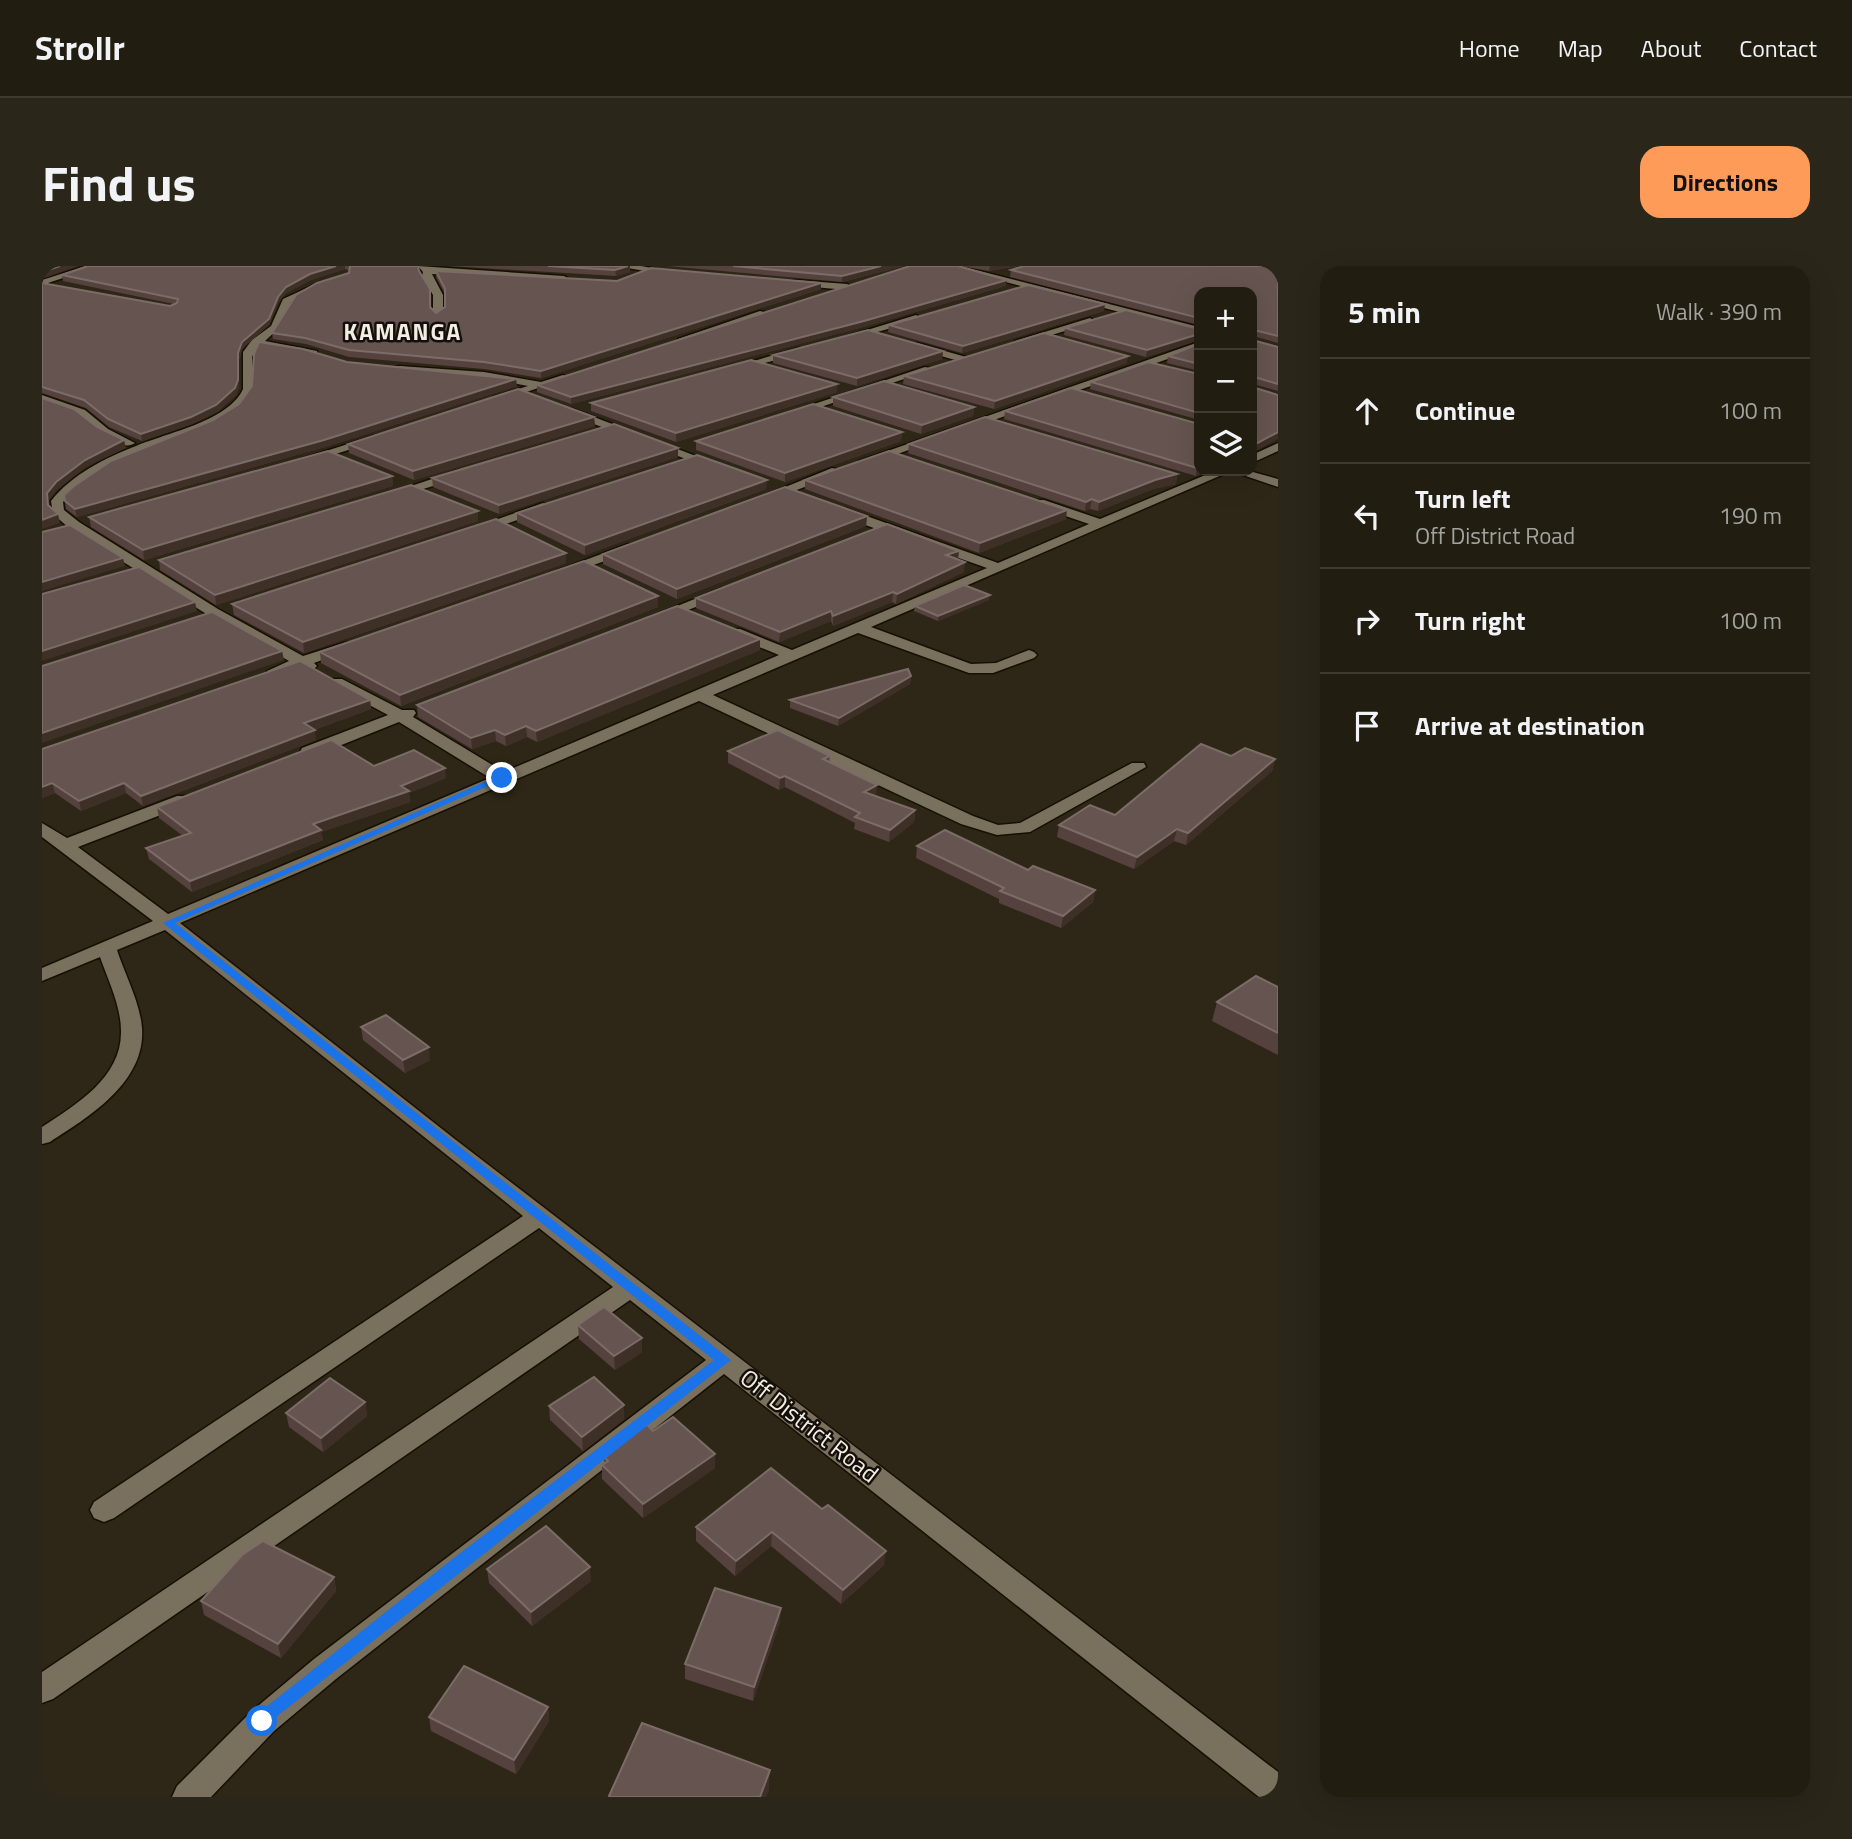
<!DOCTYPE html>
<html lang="en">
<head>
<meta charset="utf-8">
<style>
	body { margin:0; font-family:"Titillium Web",sans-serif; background:#2a261a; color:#f1f3f6 }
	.controls { position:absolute; right:21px; top:21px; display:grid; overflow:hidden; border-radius:14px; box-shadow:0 7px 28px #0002 }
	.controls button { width:63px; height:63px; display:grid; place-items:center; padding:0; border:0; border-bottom:2px solid #3f3b31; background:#221d11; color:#f1f3f6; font:35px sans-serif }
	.stop { position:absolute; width:21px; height:21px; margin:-16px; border:5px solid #1a73e8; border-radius:50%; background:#fff }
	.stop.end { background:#1a73e8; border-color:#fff; box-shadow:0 2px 7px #0008 }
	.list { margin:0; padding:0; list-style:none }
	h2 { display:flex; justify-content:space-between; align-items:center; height:91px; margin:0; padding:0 28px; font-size:30px }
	h2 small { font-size:23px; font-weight:400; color:#a2a29f }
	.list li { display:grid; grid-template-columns:46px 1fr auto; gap:21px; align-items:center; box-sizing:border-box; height:105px; padding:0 28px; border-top:2px solid #3f3b31 }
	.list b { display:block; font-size:26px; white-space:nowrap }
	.list p { margin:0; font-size:23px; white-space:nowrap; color:#a2a29f }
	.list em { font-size:23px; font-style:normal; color:#a2a29f }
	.icon { flex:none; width:38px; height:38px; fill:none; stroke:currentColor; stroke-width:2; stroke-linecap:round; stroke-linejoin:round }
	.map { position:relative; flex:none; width:1236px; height:1531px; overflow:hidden; border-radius:21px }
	header { display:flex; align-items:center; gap:42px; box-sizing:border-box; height:98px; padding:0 35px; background:#221d11; border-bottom:2px solid #3f3b31 }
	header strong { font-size:33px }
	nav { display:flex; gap:38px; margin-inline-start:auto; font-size:24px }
	.intro { display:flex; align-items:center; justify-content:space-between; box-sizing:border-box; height:168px; padding:0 42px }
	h1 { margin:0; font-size:49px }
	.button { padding:18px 32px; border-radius:21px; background:#fe9b59; color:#111; font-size:24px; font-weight:700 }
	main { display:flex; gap:42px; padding:0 42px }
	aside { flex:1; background:#221d11; border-radius:21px; box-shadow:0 7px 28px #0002 }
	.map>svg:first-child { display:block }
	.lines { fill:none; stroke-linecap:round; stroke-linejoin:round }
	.minor-casing { stroke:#171002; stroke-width:3 }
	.minor { fill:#79705e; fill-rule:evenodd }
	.wall { fill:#55423e }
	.shaded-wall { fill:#3e2f27 }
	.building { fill:#665450; stroke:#7c6c67; stroke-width:2 }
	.route { fill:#1a73e8 }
	.labels { text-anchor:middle; stroke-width:5; stroke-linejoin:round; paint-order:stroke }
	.far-district-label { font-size:23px; font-weight:bold; letter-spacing:2px; fill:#f3eee4; stroke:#141009 }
	.near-street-label { font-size:24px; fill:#f3eee4; stroke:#141009 }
</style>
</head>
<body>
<header>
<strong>Strollr</strong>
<nav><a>Home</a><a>Map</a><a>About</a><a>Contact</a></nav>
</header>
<div class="intro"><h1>Find us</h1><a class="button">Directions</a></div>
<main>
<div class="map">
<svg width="1236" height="1531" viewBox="0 0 1236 1531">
	<rect width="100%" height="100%" fill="#2e2717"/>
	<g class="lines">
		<defs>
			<g id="minor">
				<polygon points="44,0 57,0 0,19 0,14"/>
				<polygon points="376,0 522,10 527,13 522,16 390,8 401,29 401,48 396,51 391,48 391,29 380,10 381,6"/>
				<polygon points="574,0 599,0 637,7 632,10"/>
				<polygon points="903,0 918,0 1157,61 1157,67"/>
				<polygon points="752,14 805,18 810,21 805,24 749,19 747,17"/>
				<path d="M278,16L281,17V21L248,37L238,61L223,75L275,85V89L216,79L210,91L212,123C197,161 129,173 95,188C68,200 41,214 21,236L22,244L37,256L176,343L261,390L305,376L312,380L310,383L272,397L275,400L272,403L258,401L233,410L228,408L225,405L247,395L166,349L27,262L11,248L9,235C29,209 63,192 94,180C124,167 187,155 201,123V86L210,74L229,60L241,33Z"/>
				<polygon points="718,45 726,47 645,75 636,73"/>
				<polygon points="874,49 879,52 877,54 804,75 799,72"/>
				<polygon points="1048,52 1053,55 1051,57 978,78 973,75"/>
				<polygon points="1157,76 1157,82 827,198 817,195"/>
				<polygon points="875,77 924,91 925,93 920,96 871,82 870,80"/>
				<polygon points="756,82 760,83 760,87 689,106 684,103"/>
				<polygon points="358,100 442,106 499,116 521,109 526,112 455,136 450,133 451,131 486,120 442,112 354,105 354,101"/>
				<polygon points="883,101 892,103 752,150 742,148"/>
				<path d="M0,129L43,144L66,163L93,177C78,188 49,158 36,150C26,143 12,140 0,136Z"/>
				<polygon points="523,143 531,143 680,200 670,203 523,147"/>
				<polygon points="331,170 335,171 335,175 265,197 259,193"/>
				<polygon points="1236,177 1236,185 1210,197 1210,189"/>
				<polygon points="790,202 794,203 794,209 726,235 718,235 716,232"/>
				<polygon points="417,204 421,205 421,211 348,233 342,229"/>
				<path d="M1173,205H1207L1236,213V221L1189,205L829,361L929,398L954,397L987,384L992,386L995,389L992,392L951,407H927L816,367L671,429L931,550L956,559L978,557L1090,497H1102L1104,501L988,566L955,569L919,558L657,435L138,657L414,874L1236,1506V1531H1217L682,1108L294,1413L232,1465L169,1531H130L135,1520L210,1445L272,1393L664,1094L588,1034L11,1433L0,1437V1406L571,1021L497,962L72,1252L62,1256L52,1252L48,1244L52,1236L481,950L123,664L75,684C83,709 98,736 100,762C104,816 47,851 8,876L0,878V861C35,838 80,811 79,765C79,740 66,714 58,691L0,715V702L111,655L0,571V557L25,572L135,530H147L150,534L147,538L36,581L126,648L448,512L357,456L272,490H260L258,486L260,482L346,449L290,419L287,416L290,413H300L360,444H372L374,447L371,451L462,506L737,389L688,369L686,366L688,363H698L750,384L945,302L795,249V243H805L956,297L1047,258L994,240V234H1002L1058,253Z"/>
				<polygon points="501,237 507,241 505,244 437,267 427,267 425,264"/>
				<polygon points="586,278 591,279 591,285 526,308 516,308 514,305"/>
				<polygon points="680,322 685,323 685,329 620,354 615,355 608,351"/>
			</g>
		</defs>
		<use href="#minor" class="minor-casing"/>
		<use href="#minor" class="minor"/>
	</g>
	<g class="wall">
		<polygon points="46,0 376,0 388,42 394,47 403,41 403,28 394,11 394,5 575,15 779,17 779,23 499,112 442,103 307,91 264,78 231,73 230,67 307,7 308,5 303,3 269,14 244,27 236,37 227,59 200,83 197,94 197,121 194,129 175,146 150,158 100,175 67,161 44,142 0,127 0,17 128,40 132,38 21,15 20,9"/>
		<polygon points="406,0 588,0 588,6 574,10"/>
		<polygon points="625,0 862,0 800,16"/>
		<polygon points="918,0 976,0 947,5"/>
		<polygon points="1236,0 1236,77 1211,70 1210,71 1210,26 1157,26 1157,59 968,11 969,4"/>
		<polygon points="964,20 821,61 529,138 495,126 495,119"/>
		<polygon points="1062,45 920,87 846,66 847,59"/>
		<polygon points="1023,62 1157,63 1157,74 1104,91 1022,69"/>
		<polygon points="1210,74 1236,81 1236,125 1211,118 1210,119"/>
		<polygon points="1157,78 1157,105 1125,97 1126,90"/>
		<polygon points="901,85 900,93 815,120 731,97 731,89"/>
		<polygon points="305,96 475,120 283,181 35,251 24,243 22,229 171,154"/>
		<polygon points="1085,97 952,143 861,118 862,110"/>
		<polygon points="1157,108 1157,154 1048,123 1049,116"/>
		<polygon points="795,126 634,176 549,145 549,137"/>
		<polygon points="791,131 932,141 931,150 879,168 791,140"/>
		<polygon points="963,145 1157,158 1157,205 1154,210 962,153"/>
		<polygon points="552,151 553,160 372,214 307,187 306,178"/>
		<polygon points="860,166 859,175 743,216 654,184 654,175"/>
		<polygon points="867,178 1135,208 1134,218 1111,223 1056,245 1048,243 1043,245 866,187"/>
		<polygon points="636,182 636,191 457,248 391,221 390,212"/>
		<polygon points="350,210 351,220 102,294 49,261 47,251"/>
		<polygon points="763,214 1024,253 937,287 763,223"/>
		<polygon points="724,223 543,289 475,256 475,247"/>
		<polygon points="436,245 436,255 174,339 118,304 117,294"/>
		<polygon points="825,250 824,260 635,333 561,298 561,288"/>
		<polygon points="524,287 524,297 262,387 192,349 190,338"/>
		<polygon points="916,293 922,306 854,338 850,336 791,360 789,355 737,376 654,342 654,332"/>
		<polygon points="947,334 896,355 872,345 873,340"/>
		<polygon points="616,341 359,440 279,397 278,386"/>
		<polygon points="718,384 495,476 485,471 464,480 454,475 430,483 376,451 375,439"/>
		<polygon points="869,410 868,418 796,460 748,442 748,434"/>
		<polygon points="328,434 329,443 272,464 274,474 101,540 84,527 39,545 13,527 0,532 0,483"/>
		<polygon points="686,485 788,490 787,496 834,530 873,544 872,556 847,576 812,563 813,557 743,521 737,524 686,497"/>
		<polygon points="1189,490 1233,493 1230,505 1144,579 1132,575 1092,603 1015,571 1017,559 1073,549"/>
		<polygon points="332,500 404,512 367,527 368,536 279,566 281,574 150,626 107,593 104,582 141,570 117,552 115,541"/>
		<polygon points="875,580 986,604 1053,624 1051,636 1019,662 957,637 957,633 874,592"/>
		<polygon points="1236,721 1236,789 1170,755 1175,736"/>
		<polygon points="319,761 388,794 363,807 321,774"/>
		<polygon points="536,1059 600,1072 600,1086 573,1104 537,1073"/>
		<polygon points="323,1136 325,1150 281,1186 247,1161 244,1147"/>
		<polygon points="582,1139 582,1153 541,1185 508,1154 507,1140"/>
		<polygon points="611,1165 673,1188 673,1202 601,1252 560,1213 560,1199 562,1197 562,1191"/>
		<polygon points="729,1202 842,1299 799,1338 729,1280 693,1310 654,1275 654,1261"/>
		<polygon points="445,1303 549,1315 490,1360 447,1317"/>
		<polygon points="292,1311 294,1325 239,1392 162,1349 159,1335"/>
		<polygon points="738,1356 711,1435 643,1413 643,1398"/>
		<polygon points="506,1441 507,1455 474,1508 389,1465 387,1451"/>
	</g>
	<g class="shaded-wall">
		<polygon points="18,0 36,0 0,13 0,6"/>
		<polygon points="294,0 303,0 303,3 269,14 244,27 236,37 227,59 200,83 197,94 197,121 194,129 175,146 150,158 100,175 99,168 196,87 200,76 244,21 268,8"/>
		<polygon points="586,0 588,0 588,6 574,10 573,4"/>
		<polygon points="839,0 862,0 800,16 800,10"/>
		<polygon points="948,0 976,0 947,5"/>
		<polygon points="965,14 964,20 821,61 529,138 529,131"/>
		<polygon points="779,17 779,23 499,112 499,105"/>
		<polygon points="1063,38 1062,45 920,87 921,80"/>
		<polygon points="1157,68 1157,74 1104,91 1105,84"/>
		<polygon points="901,85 900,93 815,120 815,112"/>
		<polygon points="1086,90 1085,97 952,143 953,135"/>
		<polygon points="474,113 475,120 283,181 35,251 33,243"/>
		<polygon points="795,118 795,126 634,176 634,167"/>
		<polygon points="932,141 931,150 879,168 880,159"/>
		<polygon points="552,151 553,160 372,214 371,205"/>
		<polygon points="860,166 859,175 743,216 743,207"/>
		<polygon points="1236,166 1236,173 1210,187 1210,180"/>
		<polygon points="82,174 84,182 44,201 15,224 6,235 5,227 14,216 43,194"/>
		<polygon points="636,182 636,191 457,248 457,239"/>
		<polygon points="1155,202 1157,202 1157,205 1170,205 1154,210"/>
		<polygon points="1135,208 1134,218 1111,223 1056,245 1057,236 1113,214"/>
		<polygon points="350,210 351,220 102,294 101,284"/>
		<polygon points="725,214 724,223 543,289 543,279"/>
		<polygon points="1050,233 1048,243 1043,245 1044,236"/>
		<polygon points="1025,244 1024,253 937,287 938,277"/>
		<polygon points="436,245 436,255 174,339 173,329"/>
		<polygon points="16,248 18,257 0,263 0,254"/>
		<polygon points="825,250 824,260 635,333 635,323"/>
		<polygon points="917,285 916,294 904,289"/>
		<polygon points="524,287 524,297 262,387 261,376"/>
		<polygon points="81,292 83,300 0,325 0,316"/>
		<polygon points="923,296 922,306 854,338 855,328"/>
		<polygon points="851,326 850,336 791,360 791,350"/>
		<polygon points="948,329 947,334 896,355 896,350"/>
		<polygon points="616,330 616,341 359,440 358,429"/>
		<polygon points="153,336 155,345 0,395 0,385"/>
		<polygon points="789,345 789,355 737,376 738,366"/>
		<polygon points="718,373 718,384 495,476 494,465"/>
		<polygon points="240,385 242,394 0,477 0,467"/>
		<polygon points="869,410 868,418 796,460 797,452"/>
		<polygon points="328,434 329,443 263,467 262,457"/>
		<polygon points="484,460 485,471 464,480 463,469"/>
		<polygon points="273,464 274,474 101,540 99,530"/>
		<polygon points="453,464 454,475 430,483 429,472"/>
		<polygon points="1233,493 1230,505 1144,579 1146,567"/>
		<polygon points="403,502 404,512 367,527 368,536 279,566 281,574 150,626 148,615 271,558"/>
		<polygon points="743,510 743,521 737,524 738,512"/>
		<polygon points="10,517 13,527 0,532 0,521"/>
		<polygon points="82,517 84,527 39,545 37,535"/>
		<polygon points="835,519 834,531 822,526"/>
		<polygon points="873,544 872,556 847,576 848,564"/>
		<polygon points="1135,563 1132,575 1092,603 1095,591"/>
		<polygon points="1053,624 1051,636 1019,662 1021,650"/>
		<polygon points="387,781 388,794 363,807 361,794"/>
		<polygon points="600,1072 600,1086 573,1104 572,1090"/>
		<polygon points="323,1136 325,1150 281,1186 279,1172"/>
		<polygon points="582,1139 582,1153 541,1185 540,1171"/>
		<polygon points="673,1188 673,1202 601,1252 601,1238"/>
		<polygon points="730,1266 729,1280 693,1310 694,1295"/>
		<polygon points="844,1285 842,1299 799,1338 801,1324"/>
		<polygon points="548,1301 549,1315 490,1360 489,1346"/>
		<polygon points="292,1311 294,1325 239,1392 236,1378"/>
		<polygon points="739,1342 738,1356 711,1435 712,1421"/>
		<polygon points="506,1441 507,1455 474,1508 472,1494"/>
		<polygon points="728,1504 727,1525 724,1531 718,1531"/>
	</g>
	<g class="building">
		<polygon points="0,0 18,0 0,6"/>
		<polygon points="46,0 294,0 268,8 244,21 236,31 227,53 200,76 196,87 196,114 193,122 174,139 149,151 99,168 66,153 42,134 0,121 0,17 128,40 135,37 136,33 20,9"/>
		<polygon points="308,0 376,0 377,5 388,23 388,41 394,47 403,41 403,23 394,5 575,15 609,2 779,17 499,105 442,96 307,84 263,72 230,67 254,29 275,17 307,7"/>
		<polygon points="506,0 586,0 573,4"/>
		<polygon points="691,0 839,0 800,10"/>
		<polygon points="868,0 916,0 965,14 822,55 529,131 495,119"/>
		<polygon points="982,0 1236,0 1236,70 1212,64 1210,65 1210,26 1157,26 1157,52 969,4"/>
		<polygon points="986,19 1063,38 921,80 847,59"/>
		<polygon points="1084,44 1157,63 1157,68 1105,84 1023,62"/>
		<polygon points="826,64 901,85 815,112 731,89"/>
		<polygon points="1002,67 1086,90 953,135 862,110"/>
		<polygon points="1210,74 1236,81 1236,118 1212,111 1210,113"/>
		<polygon points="217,76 261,83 305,96 474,113 282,174 33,243 23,235 22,229 32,220 69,195 171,154 197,138 210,120 212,88"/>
		<polygon points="1157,78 1157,98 1126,90"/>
		<polygon points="709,94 795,118 634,167 549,137"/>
		<polygon points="1106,96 1157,108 1157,147 1049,116"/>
		<polygon points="842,115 932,141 880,159 791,131"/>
		<polygon points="1210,121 1236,129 1236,166 1210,180"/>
		<polygon points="1029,122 1157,158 1157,202 1155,202 963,145"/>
		<polygon points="476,123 552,151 371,205 306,178"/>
		<polygon points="0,132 32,143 55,161 82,174 43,194 14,216 5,227 6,239 16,248 0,254"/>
		<polygon points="771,138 860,166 743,207 654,175"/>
		<polygon points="943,151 1135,208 1113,214 1057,236 1050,233 1044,236 867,178"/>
		<polygon points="572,158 636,182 457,239 390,212"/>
		<polygon points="286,185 350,210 101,284 47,251"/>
		<polygon points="847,185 1025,244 938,277 763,214"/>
		<polygon points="655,189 725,214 543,279 475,247"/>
		<polygon points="369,219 436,245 173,329 117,294"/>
		<polygon points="743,221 825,250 635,323 561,288"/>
		<polygon points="454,253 524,287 261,376 190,338"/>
		<polygon points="845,258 917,285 904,289 923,296 855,328 851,326 791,350 789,345 738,366 654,332"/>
		<polygon points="28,259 81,292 0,316 0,266"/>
		<polygon points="542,295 616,330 358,429 278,386"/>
		<polygon points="97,301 153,336 0,385 0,328"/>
		<polygon points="922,319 948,329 896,350 873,340"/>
		<polygon points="635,340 718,373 494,465 484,460 463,469 453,464 429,472 375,439"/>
		<polygon points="170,346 240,385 0,467 0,400"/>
		<polygon points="258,395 328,434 262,457 273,464 99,530 82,517 37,535 10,517 0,521 0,483"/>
		<polygon points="866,403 869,410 797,452 748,434"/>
		<polygon points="736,464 788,490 781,493 835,519 822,526 873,544 848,564 813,551 818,547 743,510 738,512 686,485"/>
		<polygon points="289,474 332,500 372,484 403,502 359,520 367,525 271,558 279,564 148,615 104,582 149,567 115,541"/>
		<polygon points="1159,478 1189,490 1203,482 1233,493 1146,567 1135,563 1095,591 1017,559 1048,539 1073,549"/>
		<polygon points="903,564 986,604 991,600 1053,624 1021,650 958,625 962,622 875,580"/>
		<polygon points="1214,710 1236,721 1236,767 1175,736"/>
		<polygon points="344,749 387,781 361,794 319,761"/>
		<polygon points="562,1041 600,1072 572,1090 536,1059"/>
		<polygon points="552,1111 582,1139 540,1171 507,1140"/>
		<polygon points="288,1112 323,1136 279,1172 244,1147"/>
		<polygon points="631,1151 673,1188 601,1238 560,1199 566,1195 562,1191 604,1158 611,1165"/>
		<polygon points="729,1202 780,1243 786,1239 844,1285 801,1324 730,1266 694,1295 654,1261"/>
		<polygon points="504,1260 548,1301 489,1346 445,1303"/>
		<polygon points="221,1275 292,1311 236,1378 159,1335 200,1289"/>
		<polygon points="673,1322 739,1342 712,1421 643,1398"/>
		<polygon points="422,1400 506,1441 472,1494 387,1451"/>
		<polygon points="600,1457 728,1504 718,1531 570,1531 567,1530"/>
	</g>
	<polygon class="route" points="456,510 464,512 133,657 689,1094 220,1462 214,1460 212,1455 214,1449 413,1291 672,1094 121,657"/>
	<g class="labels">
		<g class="far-district-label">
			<text x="361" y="74">KAMANGA</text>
		</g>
		<g class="near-street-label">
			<text transform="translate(767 1160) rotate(38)" y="8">Off District Road</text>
		</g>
	</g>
</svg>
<div class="controls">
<button>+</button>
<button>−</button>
<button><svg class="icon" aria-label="layers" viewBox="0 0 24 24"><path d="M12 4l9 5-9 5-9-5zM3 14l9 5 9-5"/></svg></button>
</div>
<div class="stop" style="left:220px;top:1455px"></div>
<div class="stop end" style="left:460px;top:512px"></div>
</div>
<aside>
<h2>5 min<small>Walk · 390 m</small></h2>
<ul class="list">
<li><svg class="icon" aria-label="ahead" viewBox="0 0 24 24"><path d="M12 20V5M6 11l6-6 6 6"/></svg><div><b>Continue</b></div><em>100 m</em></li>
<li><svg class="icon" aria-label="left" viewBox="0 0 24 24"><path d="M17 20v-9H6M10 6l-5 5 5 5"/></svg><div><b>Turn left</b><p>Off District Road</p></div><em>190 m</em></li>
<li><svg class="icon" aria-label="right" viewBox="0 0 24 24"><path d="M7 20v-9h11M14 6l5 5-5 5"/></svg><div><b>Turn right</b></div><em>100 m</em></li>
<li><svg class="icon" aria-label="arrive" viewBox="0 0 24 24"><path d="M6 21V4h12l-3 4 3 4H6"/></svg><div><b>Arrive at destination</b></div></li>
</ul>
</aside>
</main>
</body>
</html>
